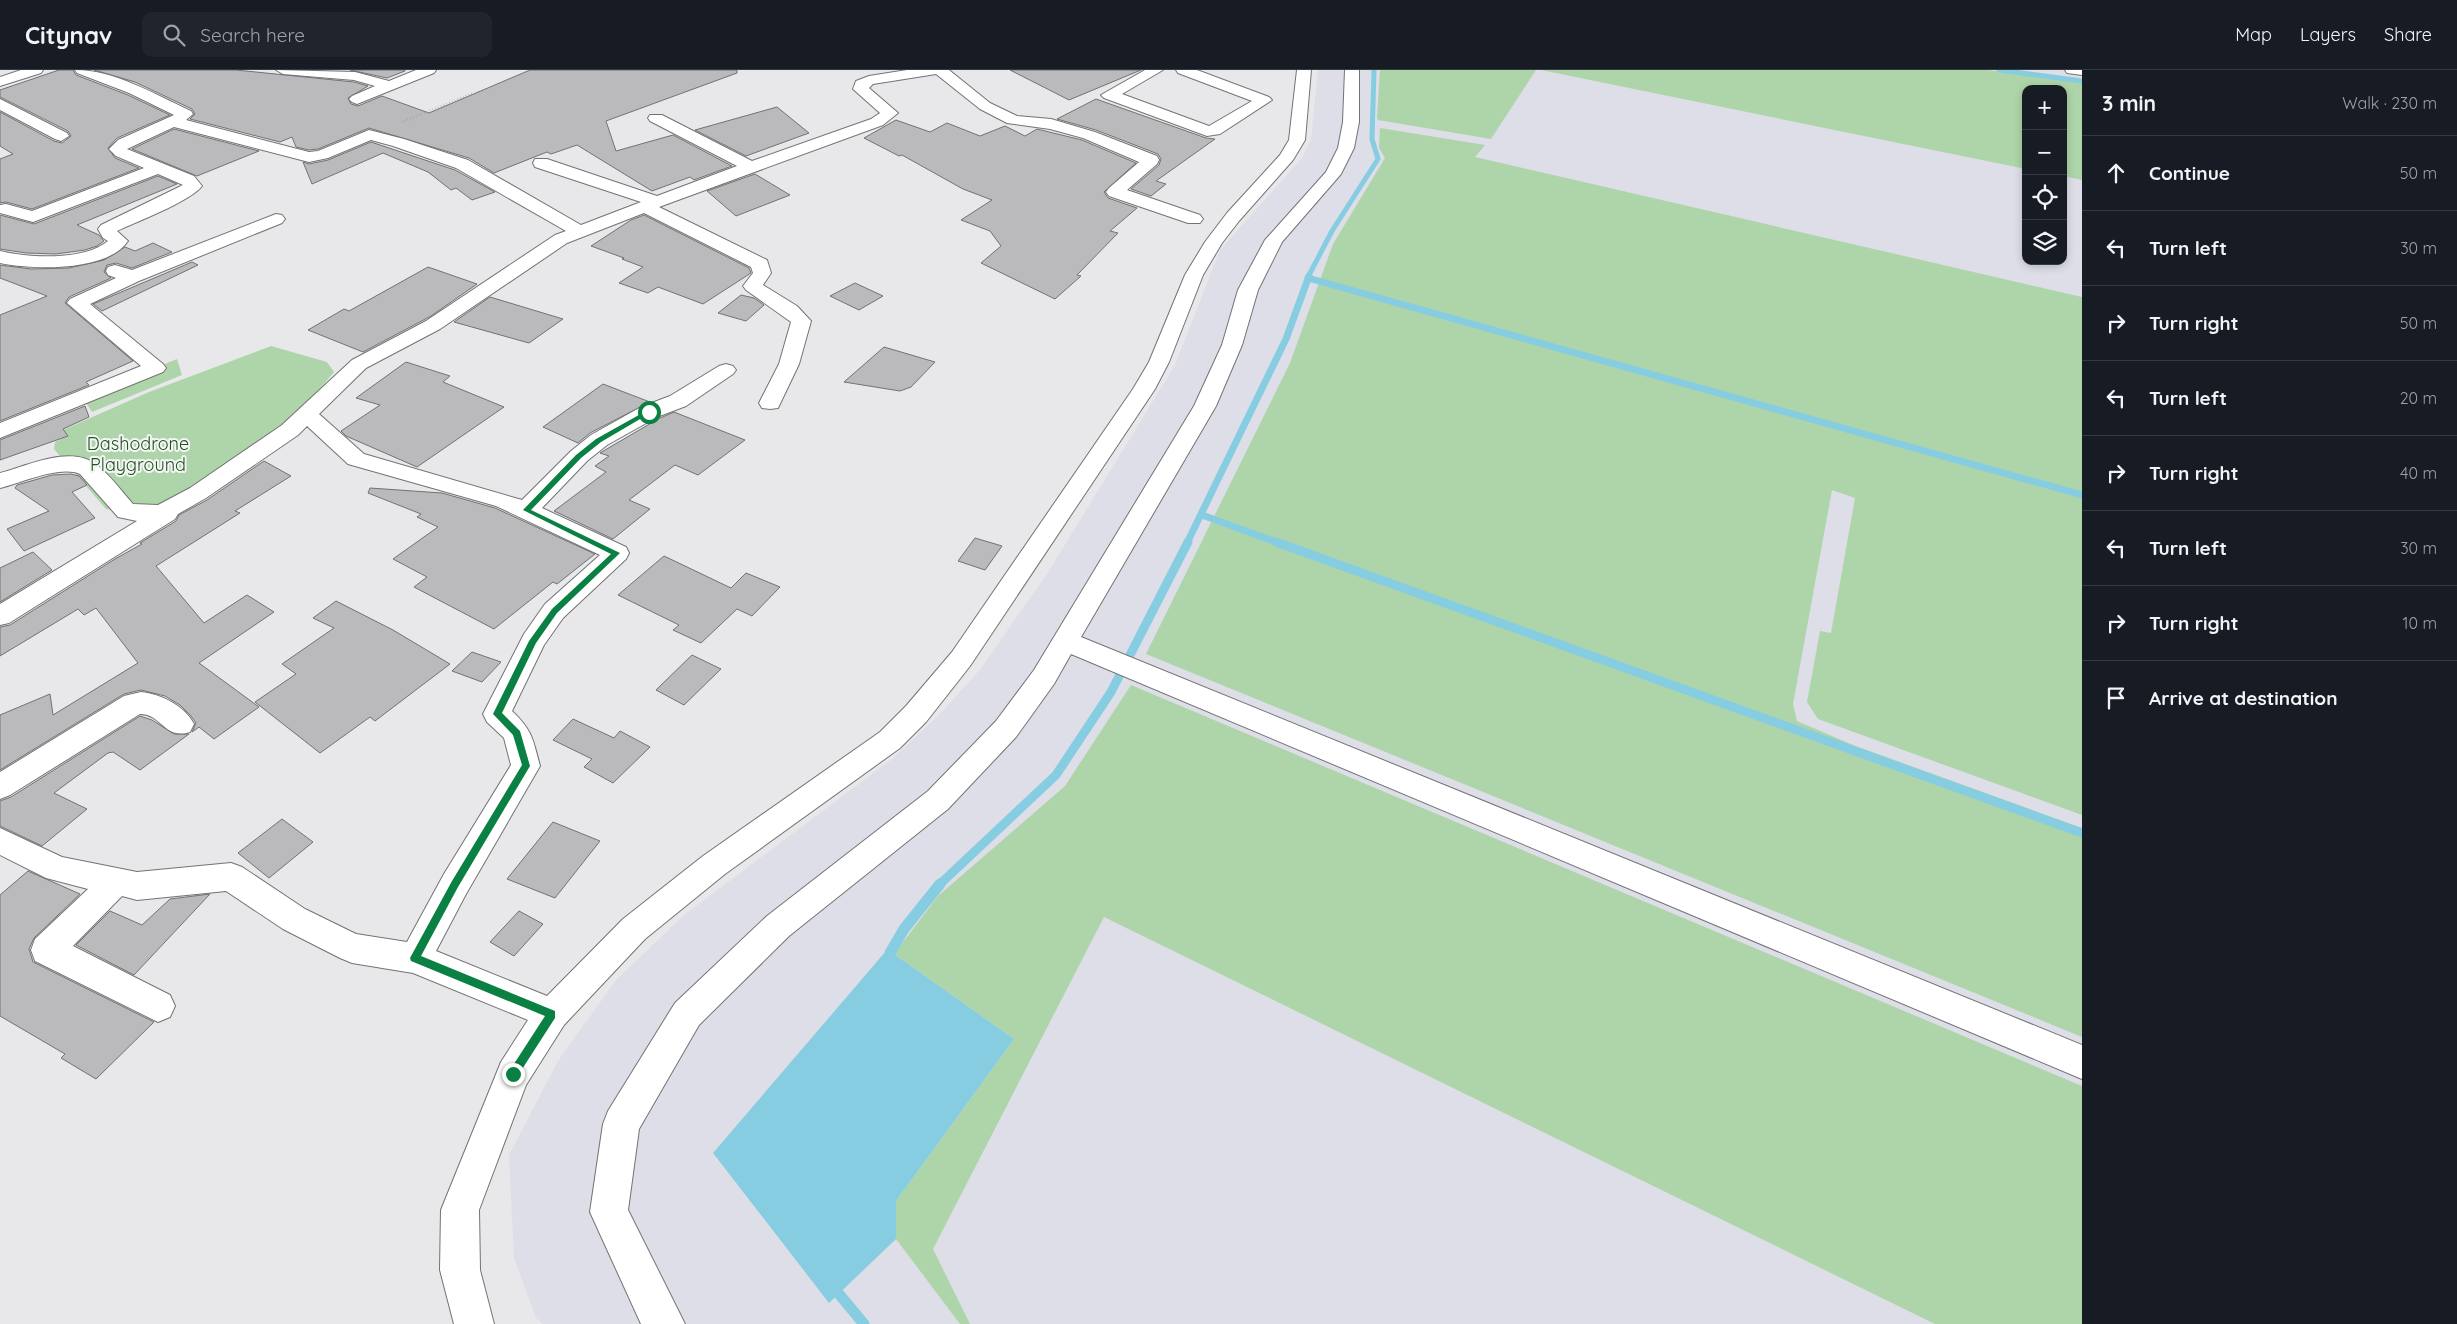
<!DOCTYPE html>
<html lang="en">
<head>
<meta charset="utf-8">
<style>
	body { margin:0; font-family:Quicksand,sans-serif; background:#20242c; color:#f1f3f6 }
	.controls { position:absolute; right:15px; top:15px; display:grid; overflow:hidden; border-radius:10px; box-shadow:0 2px 8px #0003 }
	.controls button { width:45px; height:45px; display:grid; place-items:center; padding:0; border:0; border-bottom:1px solid #363941; background:#171b24; color:#f1f3f6; font:25px sans-serif }
	.stop { position:absolute; width:15px; height:15px; margin:-11px; border:4px solid #0b8043; border-radius:50%; background:#fff }
	.stop.end { background:#0b8043; border-color:#fff; box-shadow:0 1px 5px #0008 }
	.list { margin:0; padding:0; list-style:none }
	h2 { display:flex; justify-content:space-between; align-items:center; height:65px; margin:0; padding:0 20px; font-size:21px }
	h2 small { font-size:16px; font-weight:400; color:#9ea1a6 }
	.list li { display:grid; grid-template-columns:32px 1fr auto; gap:15px; align-items:center; box-sizing:border-box; height:75px; padding:0 20px; border-top:1px solid #363941 }
	.list b { display:block; font-size:19px; white-space:nowrap }
	.list em { font-size:16px; font-style:normal; color:#9ea1a6 }
	.icon { flex:none; width:28px; height:28px; fill:none; stroke:currentColor; stroke-width:2; stroke-linecap:round; stroke-linejoin:round }
	.map { position:relative; flex:none; width:2082px; height:1254px; overflow:hidden }
	header { display:flex; align-items:center; gap:30px; box-sizing:border-box; height:70px; padding:0 25px; background:#171b24; border-bottom:1px solid #363941 }
	header strong { font-size:24px }
	nav { display:flex; gap:28px; margin-inline-start:auto; font-size:18px }
	.search { width:350px; height:45px; background:#20242c; display:flex; align-items:center; gap:12px; box-sizing:border-box; padding:0 18px; border-radius:10px; color:#9ea1a6; font-size:19px }
	main { display:flex }
	aside { flex:1; background:#171b24 }
	.map>svg:first-child { display:block }
	.built { fill:#dddee7; fill-rule:evenodd }
	.green { fill:#aed5a9 }
	.water { fill:#86cde2 }
	.lines { fill:none; stroke-linecap:round; stroke-linejoin:round }
	.stream-far3 { stroke:#86cde2; stroke-width:5 }
	.stream-far2 { stroke:#86cde2; stroke-width:7 }
	.stream-far1 { stroke:#86cde2; stroke-width:9 }
	.stream { stroke:#86cde2; stroke-width:11 }
	.building { fill:#bababc; stroke:#727273 }
	.minor-casing { stroke:#737375; stroke-width:2 }
	.path { stroke:#969697; stroke-width:2; stroke-dasharray:0.5 2.5; stroke-linecap:butt }
	.minor { fill:#fff; fill-rule:evenodd }
	.route { fill:#0b8043 }
	.labels { text-anchor:middle; stroke-width:4; stroke-linejoin:round; paint-order:stroke }
	.park-label { font-size:18px; fill:#1e5419; stroke:#f5f5f7 }
</style>
</head>
<body>
<header>
<strong>Citynav</strong>
<div class="search"><svg class="icon" aria-label="search" viewBox="0 0 24 24"><circle cx="10" cy="10" r="6"/><path d="M15 15l6 6"/></svg>Search here</div>
<nav><a>Map</a><a>Layers</a><a>Share</a></nav>
</header>
<main>
<div class="map">
<svg width="2082" height="1254" viewBox="0 0 2082 1254">
	<rect width="100%" height="100%" fill="#e8e8ea"/>
	<path class="built" d="M1318,0H2082V1254H543L536,1248L514,1188L509,1085L558,991L616,910L684,845L892,689L938,646L979,601L1047,504L1175,295L1220,180L1302,88L1311,70ZM2026,19H2063V191H2026Z"/>
	<g class="green">
		<polygon points="1380,0 1536,0 1491,69 1378,50 1377,48"/>
		<polygon points="1541,0 1988,0 2082,13 2082,110 2063,106 2063,19 2026,19 2026,99"/>
		<polygon points="1380,58 1485,75 1475,87 2082,227 2082,745 1818,649 1807,632 1820,561 1831,563 1855,428 1832,420 1793,634 1797,651 1853,675 2082,758 2082,967 1146,584 1290,293 1333,174 1385,88 1379,78"/>
		<path d="M271,276L327,292L334,302C295,351 245,385 192,416C176,426 159,437 140,441C129,443 118,441 106,439L54,379L55,372L67,366L54,364L149,322Z"/>
		<polygon points="177,289 182,305 92,342 83,328"/>
		<polygon points="1131,615 2082,1016 2082,1254 1935,1254 1104,847 933,1179 970,1254 960,1254 896,1169 896,1131 1014,969 894,884 938,826 1065,716"/>
	</g>
	<polygon class="water" points="886,881 894,884 1014,969 896,1131 896,1169 829,1233 713,1083"/>
	<g class="lines">
		<g class="stream-far3">
			<polyline points="1999,0 2082,11"/>
			<polyline points="1308,207 1332,161 1378,89 1372,69 1374,0"/>
		</g>
		<g class="stream-far2">
			<polyline points="1308,208 2082,425"/>
			<polyline points="1202,445 1279,473"/>
			<polyline points="1187,473 1286,269 1309,206"/>
		</g>
		<g class="stream-far1">
			<polyline points="1276,472 2082,763"/>
			<polyline points="939,815 1056,705 1111,622 1188,472"/>
		</g>
		<g class="stream">
			<polyline points="890,883 904,859 940,814"/>
			<polyline points="839,1224 864,1254"/>
		</g>
	</g>
	<g class="building">
		<polygon points="59,0 73,0 76,5 128,25 170,45 117,68 108,78 115,88 139,98 32,139 6,132 0,133 0,89 13,84 0,76 0,42 54,71 62,73 71,66 68,61 0,27 0,20"/>
		<polygon points="94,0 236,0 354,12 368,16 348,28 351,34 358,36 382,26 429,43 530,0 737,0 737,3 606,51 616,81 673,65 732,96 694,110 690,107 652,121 577,75 551,84 547,82 494,103 469,88 369,58 318,79 309,80 296,77 292,67 280,72 190,49 195,44 192,39 135,12"/>
		<polygon points="350,0 405,0 405,1 387,8"/>
		<polygon points="1010,0 1141,0 1069,30"/>
		<polygon points="1096,29 1206,68 1215,69 1156,111 1166,114 1151,126 1131,119 1159,95 1161,89 1158,84 1096,60 1057,49"/>
		<polygon points="777,37 809,63 746,86 695,60"/>
		<polygon points="896,50 930,62 947,53 980,66 1005,56 1025,66 1037,59 1082,70 1136,93 1104,122 1108,128 1137,138 1110,161 1118,163 1077,205 1081,206 1055,229 981,193 1001,176 990,161 961,150 992,130 963,119 902,85 899,86 864,68"/>
		<polygon points="174,59 259,81 197,106 132,79"/>
		<polygon points="371,72 455,100 495,122 472,130 456,118 451,120 428,102 383,83 312,114 303,92 309,94 328,90"/>
		<polygon points="755,104 790,125 736,146 707,121"/>
		<polygon points="158,106 177,114 77,155 99,165 104,171 97,176 85,180 56,184 26,183 0,179 0,145 34,154"/>
		<polygon points="644,145 749,198 751,203 703,234 658,217 648,223 619,213 643,197 622,189 624,188 591,176 631,150"/>
		<polygon points="153,173 172,182 132,198 116,193 107,195 104,202 111,208 69,227 65,233 133,291 86,312 89,315 0,351 0,245 47,226 0,208 0,195 31,199 69,198 104,190 125,177 135,181"/>
		<polygon points="192,192 198,195 102,241 93,234"/>
		<polygon points="428,197 477,214 431,246 363,282 308,260 344,239 349,241"/>
		<polygon points="855,213 883,226 859,240 830,226"/>
		<polygon points="741,225 754,228 764,235 746,251 718,243"/>
		<polygon points="490,227 563,249 529,273 454,252"/>
		<polygon points="884,277 935,292 911,317 900,321 844,312"/>
		<polygon points="406,292 450,306 443,312 504,337 417,397 346,366 341,361 380,335 356,328"/>
		<polygon points="603,314 650,332 590,363 578,373 543,357"/>
		<polygon points="85,336 89,347 63,359 68,366 0,390 0,370"/>
		<polygon points="674,342 745,370 698,405 675,395 629,430 650,439 613,469 554,441 606,402 595,396 609,386 600,383 658,349"/>
		<polygon points="264,391 291,406 235,441 240,443 156,496 204,553 247,525 274,542 199,593 259,637 214,669 199,657 192,662 196,653 191,646 180,635 165,626 141,620 124,624 0,700 0,645 50,624 53,645 138,593 96,538 84,545 78,539 0,586 0,557 10,555 115,489 142,474 140,473 176,451 179,445 207,430"/>
		<polygon points="71,404 79,406 87,415 72,422 95,448 24,481 7,459 49,441 15,418 17,415 52,405"/>
		<polygon points="370,418 442,423 495,438 595,484 557,514 553,512 494,559 414,517 427,507 393,489 438,457 417,447 421,444 368,423"/>
		<polygon points="975,468 1002,476 985,500 958,491"/>
		<polygon points="33,482 52,500 0,532 0,498"/>
		<polygon points="664,486 731,518 746,503 780,517 752,546 737,539 701,573 673,560 679,555 618,525"/>
		<polygon points="336,531 393,560 450,594 375,651 370,647 320,683 255,632 296,604 282,594 334,558 313,548"/>
		<polygon points="472,582 501,592 482,612 452,601"/>
		<polygon points="692,585 721,599 684,635 656,620"/>
		<polygon points="140,646 152,650 174,664 189,664 140,700 113,682 108,683 54,723 87,739 42,776 0,756 0,731 11,727"/>
		<polygon points="573,649 614,668 620,661 650,677 613,713 584,697 592,689 553,670"/>
		<polygon points="282,749 313,772 269,808 238,783"/>
		<polygon points="553,752 600,771 555,828 507,809"/>
		<polygon points="28,801 80,824 34,868 29,879 33,892 154,952 96,1009 61,988 65,984 0,946 0,825"/>
		<polygon points="210,824 134,905 76,875 110,841 142,855 170,829"/>
		<polygon points="519,841 543,854 514,886 490,872"/>
	</g>
	<g class="lines">
		<defs>
			<g id="minor">
				<polygon points="21,0 43,0 41,3 0,16 0,7"/>
				<path d="M75,0C115,0 154,24 191,41L193,44L186,50L309,82L318,81L369,60L404,69L468,90L581,155L641,132L535,97L533,93L535,89H547L657,126L737,96L650,51L648,48L650,45H662L752,91L871,49L880,43L853,19L856,11L869,6L907,0H949L990,33L1017,46L1051,49L1095,62L1157,86L1159,90L1157,94L1127,120L1200,145L1203,149L1200,153H1188L1109,126L1106,122L1109,118L1139,92L1083,68L1050,59L1007,53L980,39L936,4L873,14L869,18L898,43L883,55L659,137L767,190L771,203L763,215L797,236L811,251L799,294L778,338L770,339L762,338L759,333L779,294L791,252L746,220L743,216L753,203L751,197L644,143L567,173L440,259L366,298L319,344L364,384L522,430L571,381L591,365L641,337L670,326L719,296L726,294L733,296L736,300L733,304L686,336L657,347L607,375L587,391L542,438L626,477L629,483L626,489L563,548L544,575L512,641C533,661 533,670 540,696L466,824L436,881L547,926L623,849L703,786L880,662L906,636L952,582L1133,319L1149,292L1185,205L1205,172L1227,143L1280,85L1289,70L1297,0H1311L1305,70L1293,90L1239,151L1222,173L1203,205L1169,292L1155,319L970,596L926,652L900,678L725,804L645,869L564,955L526,1015L479,1140L480,1200L494,1254H454L440,1200L441,1140L501,992L528,950L413,903L352,893L340,888L283,859L226,821L137,830L122,826L73,876L170,925L175,936L170,947L158,952L35,891L31,880L35,869L88,819L46,808L0,785V758L62,787L137,802L231,793L242,797L305,839L356,864L407,872L444,804L511,695L504,668L487,652L483,644L524,564L545,534L600,485L496,436L348,394L307,356L298,365L206,428L178,444L175,449L9,553L0,555V534L137,451L118,447L80,404C60,395 21,413 0,418V403C27,396 71,374 97,395C110,405 122,422 133,434L158,435L190,418L282,355L352,290L426,251L555,165L566,161L456,98L393,76L371,70L328,88L309,92L174,57L127,79L194,106L202,116C191,131 136,152 117,161L128,171C107,202 33,200 0,193V181C29,188 84,191 108,171L103,168L98,159L101,155L183,115L158,104L33,152L0,143V135L6,134L32,141L144,98L116,86L109,79L118,70L174,45L129,23L77,3Z"/>
				<polygon points="276,0 355,2 389,11 416,0 436,0 434,3 357,34 352,32 349,29 352,26 375,16 354,10 283,4"/>
				<polygon points="1145,0 1163,0 1122,24 1209,56 1252,31 1178,3 1176,0 1197,0 1269,27 1272,30 1220,64 1207,66 1104,28 1101,25"/>
				<polygon points="1345,0 1359,0 1359,52 1354,78 1341,104 1282,172 1258,220 1242,275 1216,336 1081,567 2082,975 2082,1009 1071,584 1054,614 1016,667 948,739 789,866 699,955 639,1059 628,1140 685,1254 641,1254 590,1142 603,1054 608,1041 675,933 767,846 928,721 996,651 1034,600 1194,336 1222,275 1238,220 1265,170 1326,102 1338,78 1343,52"/>
				<polygon points="2065,0 2082,0 2082,5 2067,3"/>
				<polygon points="0,29 67,63 69,66 61,71 55,69 0,40"/>
				<polygon points="276,144 282,145 285,149 282,153 139,211 90,234 163,294 166,298 163,302 0,368 0,353 141,296 67,233 70,229 116,208 108,205 106,201 108,197 115,195 132,200"/>
				<path d="M141,622C161,624 185,636 194,654L190,662C164,670 162,644 140,644L10,725L0,729V702L124,626Z"/>
			</g>
		</defs>
		<use href="#minor" class="minor-casing"/>
		<polyline class="path" points="402,52 473,23"/>
		<use href="#minor" class="minor"/>
	</g>
	<polygon class="route" points="646,341 652,342 601,372 581,388 531,440 620,483 557,543 536,573 502,643 520,661 530,696 458,817 421,886 555,941 555,948 517,1007 513,1009 508,1004 510,1000 545,946 411,891 410,888 452,811 522,695 513,665 493,644 529,571 552,539 611,484 523,440 576,385 596,369"/>
	<g class="labels">
		<g class="park-label">
			<text x="138" y="380">Dashodrone<tspan x="138" dy="21">Playground</tspan></text>
		</g>
	</g>
</svg>
<div class="controls">
<button>+</button>
<button>−</button>
<button><svg class="icon" aria-label="locate" viewBox="0 0 24 24"><circle cx="12" cy="12" r="6"/><path d="M12 2v4M12 18v4M2 12h4M18 12h4"/></svg></button>
<button><svg class="icon" aria-label="layers" viewBox="0 0 24 24"><path d="M12 4l9 5-9 5-9-5zM3 14l9 5 9-5"/></svg></button>
</div>
<div class="stop" style="left:649px;top:342px"></div>
<div class="stop end" style="left:513px;top:1004px"></div>
</div>
<aside>
<h2>3 min<small>Walk · 230 m</small></h2>
<ul class="list">
<li><svg class="icon" aria-label="ahead" viewBox="0 0 24 24"><path d="M12 20V5M6 11l6-6 6 6"/></svg><div><b>Continue</b></div><em>50 m</em></li>
<li><svg class="icon" aria-label="left" viewBox="0 0 24 24"><path d="M17 20v-9H6M10 6l-5 5 5 5"/></svg><div><b>Turn left</b></div><em>30 m</em></li>
<li><svg class="icon" aria-label="right" viewBox="0 0 24 24"><path d="M7 20v-9h11M14 6l5 5-5 5"/></svg><div><b>Turn right</b></div><em>50 m</em></li>
<li><svg class="icon" aria-label="left" viewBox="0 0 24 24"><path d="M17 20v-9H6M10 6l-5 5 5 5"/></svg><div><b>Turn left</b></div><em>20 m</em></li>
<li><svg class="icon" aria-label="right" viewBox="0 0 24 24"><path d="M7 20v-9h11M14 6l5 5-5 5"/></svg><div><b>Turn right</b></div><em>40 m</em></li>
<li><svg class="icon" aria-label="left" viewBox="0 0 24 24"><path d="M17 20v-9H6M10 6l-5 5 5 5"/></svg><div><b>Turn left</b></div><em>30 m</em></li>
<li><svg class="icon" aria-label="right" viewBox="0 0 24 24"><path d="M7 20v-9h11M14 6l5 5-5 5"/></svg><div><b>Turn right</b></div><em>10 m</em></li>
<li><svg class="icon" aria-label="arrive" viewBox="0 0 24 24"><path d="M6 21V4h12l-3 4 3 4H6"/></svg><div><b>Arrive at destination</b></div></li>
</ul>
</aside>
</main>
</body>
</html>
